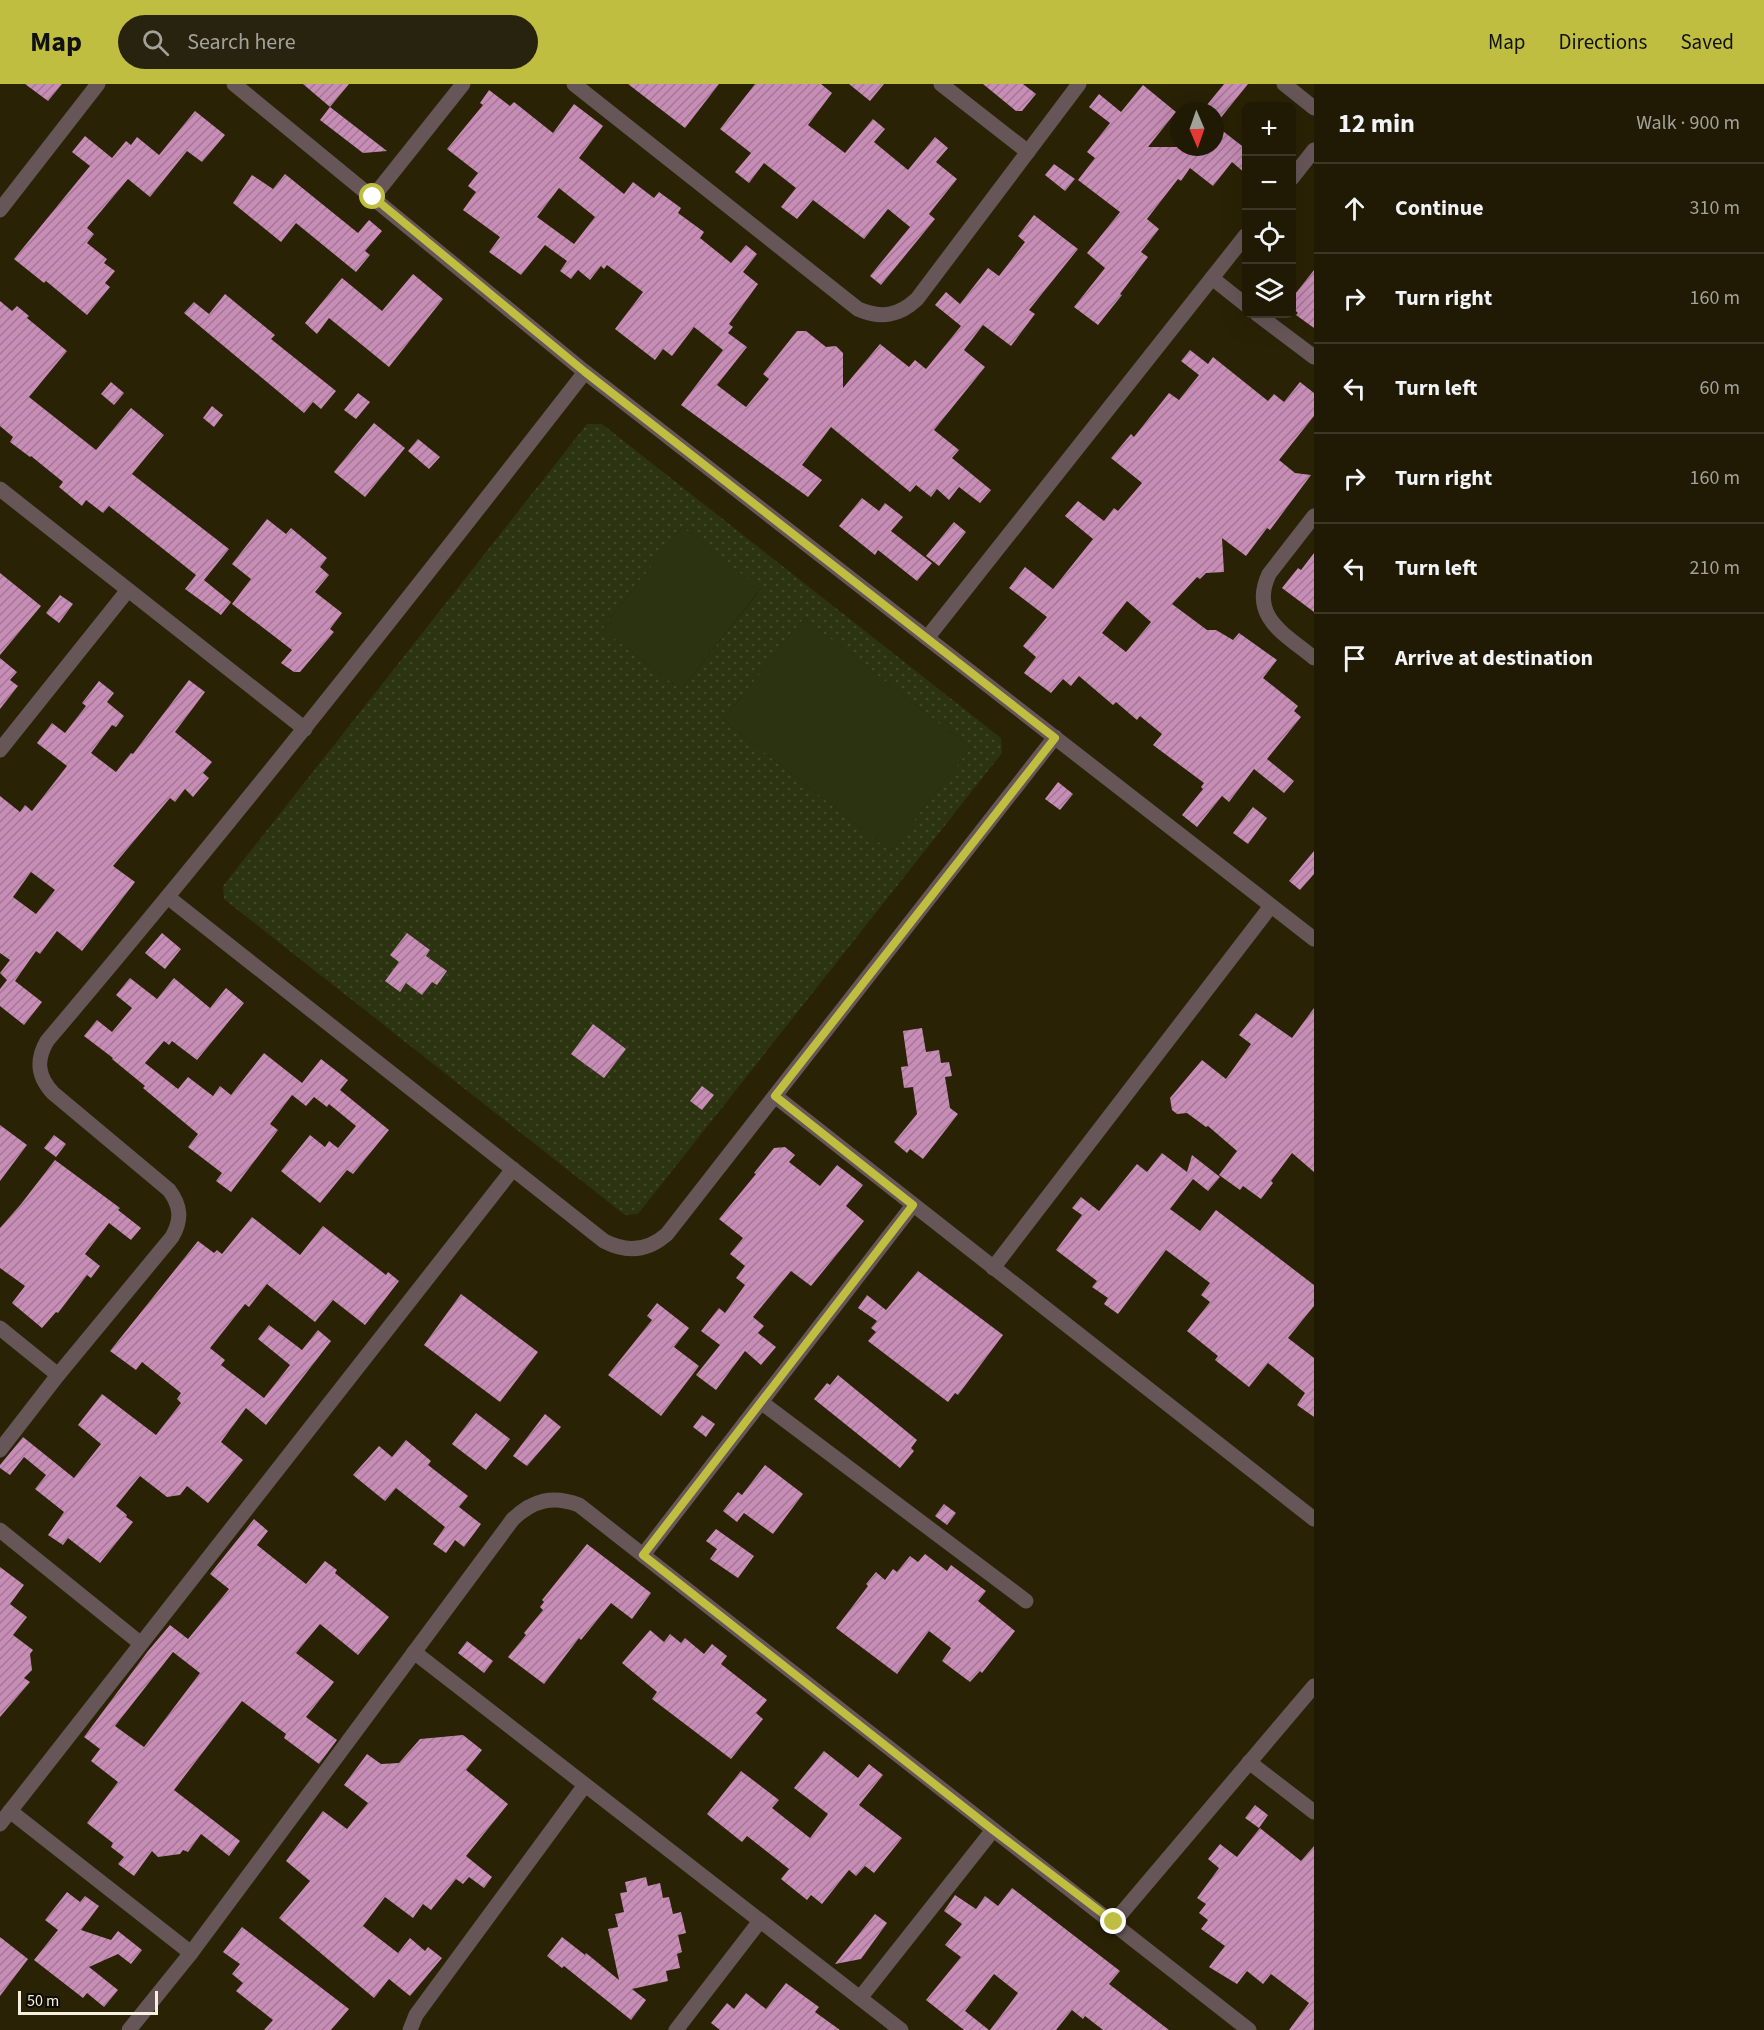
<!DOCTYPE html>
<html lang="en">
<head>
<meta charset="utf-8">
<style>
	body { margin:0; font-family:"Source Sans 3",sans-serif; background:#28230e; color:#f1f3f6 }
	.controls { position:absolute; right:18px; top:18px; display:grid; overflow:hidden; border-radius:9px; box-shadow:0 6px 24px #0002 }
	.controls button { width:54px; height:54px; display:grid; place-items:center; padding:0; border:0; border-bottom:2px solid #3d3826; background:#201a04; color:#f1f3f6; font:30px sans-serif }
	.compass { position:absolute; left:1170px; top:18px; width:54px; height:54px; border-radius:50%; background:#201a04; box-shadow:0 6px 24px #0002; rotate:178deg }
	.scale { position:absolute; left:18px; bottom:15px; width:140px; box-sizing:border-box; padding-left:6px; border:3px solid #f5f0df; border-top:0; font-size:16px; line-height:21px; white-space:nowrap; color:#f5f0df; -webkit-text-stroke:4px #0f0c03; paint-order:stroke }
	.stop { position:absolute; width:18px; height:18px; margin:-14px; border:4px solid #c0be40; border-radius:50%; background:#fff }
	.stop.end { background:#c0be40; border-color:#fff; box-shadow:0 2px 6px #0008 }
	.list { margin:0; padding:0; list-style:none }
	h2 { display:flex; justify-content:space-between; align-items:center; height:78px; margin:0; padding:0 24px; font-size:26px }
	h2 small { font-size:20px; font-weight:400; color:#a2a19a }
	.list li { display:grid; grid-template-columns:39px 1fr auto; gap:18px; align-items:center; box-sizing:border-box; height:90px; padding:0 24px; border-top:2px solid #3d3826 }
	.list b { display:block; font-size:22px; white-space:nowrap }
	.list em { font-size:20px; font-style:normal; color:#a2a19a }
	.icon { flex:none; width:33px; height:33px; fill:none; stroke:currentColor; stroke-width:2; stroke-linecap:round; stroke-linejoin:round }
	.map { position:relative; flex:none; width:1314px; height:1946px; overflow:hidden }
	header { display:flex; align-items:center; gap:36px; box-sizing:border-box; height:84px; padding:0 30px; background:#c0be40; color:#111 }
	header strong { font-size:28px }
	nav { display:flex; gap:33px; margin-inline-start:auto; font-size:21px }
	.search { width:420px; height:54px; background:#28230e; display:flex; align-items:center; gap:15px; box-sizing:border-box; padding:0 21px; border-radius:33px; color:#a2a19a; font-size:22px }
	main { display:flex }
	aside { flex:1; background:#201a04 }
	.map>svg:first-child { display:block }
	.grass { fill:#2c3310 }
	.park { fill:url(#park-dots); fill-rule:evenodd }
	.building { fill:url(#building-hatch); fill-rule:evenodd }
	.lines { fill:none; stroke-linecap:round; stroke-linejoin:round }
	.street { stroke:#665658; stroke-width:15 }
	.route { stroke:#c0be40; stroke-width:8 }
</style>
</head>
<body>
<header>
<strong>Map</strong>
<div class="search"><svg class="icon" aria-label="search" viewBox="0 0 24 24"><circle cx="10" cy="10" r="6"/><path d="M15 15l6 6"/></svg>Search here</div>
<nav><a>Map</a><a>Directions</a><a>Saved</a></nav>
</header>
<main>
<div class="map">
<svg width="1314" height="1946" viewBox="0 0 1314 1946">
	<defs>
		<pattern id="park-dots" width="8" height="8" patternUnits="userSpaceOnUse" patternTransform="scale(1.5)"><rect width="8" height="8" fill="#2c3310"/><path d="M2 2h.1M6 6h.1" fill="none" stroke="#414727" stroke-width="1.8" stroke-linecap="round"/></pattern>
		<pattern id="building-hatch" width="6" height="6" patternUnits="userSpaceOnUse" patternTransform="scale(1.5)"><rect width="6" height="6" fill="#c78db6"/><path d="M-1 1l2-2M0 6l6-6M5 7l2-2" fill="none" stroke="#a27894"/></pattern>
	</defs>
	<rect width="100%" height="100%" fill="#2a2205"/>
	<g class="grass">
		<polygon points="682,443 761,504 681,606 602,545"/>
		<polygon points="804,534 971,664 890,767 723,636"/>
	</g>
	<path class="park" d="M587,340H602L1001,654L1002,669L638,1130L625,1131L224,815L223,802ZM682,443L761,505L681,606L602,545ZM804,534L971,664L890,767L723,636Z"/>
	<g class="building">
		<polygon points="25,0 62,0 48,17"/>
		<polygon points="303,0 349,0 330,23"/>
		<polygon points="628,0 719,0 685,44"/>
		<polygon points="755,0 821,0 832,9 808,41 845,69 873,35 885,45 874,58 908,86 935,53 948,64 936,78 957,95 929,130 935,135 881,201 870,192 910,143 888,125 864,155 813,116 797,135 781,123 796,104 764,79 749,99 735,88 751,69 720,45"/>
		<polygon points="849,0 884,0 870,17"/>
		<polygon points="983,0 1023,0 1036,10 1022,27 1016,27"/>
		<polygon points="1224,0 1248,0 1215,41 1215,27 1202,27"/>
		<polygon points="1143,1 1176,28 1148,63 1215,63 1215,41 1246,65 1246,90 1232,78 1213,102 1190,84 1181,97 1178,95 1147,135 1159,145 1141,168 1148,173 1120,210 1122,211 1098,241 1074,223 1105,184 1087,169 1120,128 1078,96 1095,74 1087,68 1110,39 1089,23 1099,10 1121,28"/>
		<path d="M489,6L510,22L514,18L553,49L574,20L603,42L579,74L624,110L633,98L654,114L659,108L681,124L678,129L704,148L700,154L731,179L746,161L757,170L743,188L758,200L729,240L733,243L728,249L747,263L717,301L746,323L769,295L763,290L797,247H806L826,263L836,262L843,269V304L880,260L909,283L915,276L926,285L961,242L935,221L946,208L960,220L988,184L999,192L1025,158L1018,152L1034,131L1061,152L1078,165L1029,226L1035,230L1011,262L983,241L964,266L985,283L934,346L959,366L952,374L991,406L980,419L959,403L949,416L937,405L931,413L916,401L910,408L831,343L802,381L822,396L808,413L681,321L723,266L694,243L672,272L663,265L655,276L615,245L643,208L607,181L604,185L601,182L590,196L578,186L571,195L560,187L567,177L545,161L521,191L489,168L500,153L463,126L476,108L468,102L478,89L447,65L483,21L480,19ZM559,104L595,133L574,160L537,133Z"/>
		<polygon points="330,23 387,67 363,69 320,36"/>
		<polygon points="195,27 225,51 202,78 187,67 150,113 128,95 87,144 94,150 87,159 107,175 104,179 115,187 105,199 110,203 87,231 46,197 44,199 14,175 90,82 72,68 85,52 112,74 126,57 131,61 137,53 159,71"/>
		<polygon points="1054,80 1075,95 1065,107 1045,91"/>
		<polygon points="285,90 358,149 369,136 382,147 365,167 370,171 356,188 296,139 281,158 233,119 252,91 273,105"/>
		<polygon points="1314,186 1314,244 1296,231 1298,229 1292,223 1292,214"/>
		<polygon points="413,190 443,215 389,283 329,234 317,250 305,239 342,194 382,227"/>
		<polygon points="225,210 275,251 271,255 336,307 321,325 313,318 304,329 184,229 194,218 209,230"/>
		<polygon points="0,217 12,227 17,222 29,232 27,234 67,267 29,313 96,366 131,324 164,351 132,390 229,465 204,496 231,518 221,531 185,505 196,491 109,422 103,429 86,416 82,422 59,403 63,398 31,372 30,373 10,358 13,353 0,342"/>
		<path d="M1190,266L1208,280L1213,273L1268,317L1274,310L1284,318L1300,298L1314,309V332L1279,376L1295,389L1311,391L1270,446L1267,444L1246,472L1222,454L1224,488L1206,489L1200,495L1197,493L1172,520L1207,546H1216L1233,556L1239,549L1277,576L1263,594L1298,622L1294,627L1301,633L1267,675L1294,697L1284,709L1254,685L1229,718L1222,712L1197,743L1182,731L1203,705L1201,703L1204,699L1153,661L1162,650L1140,632L1137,636L1116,618L1113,621L1079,592L1071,602L1063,595L1051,609L1024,589L1036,573L1023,562L1047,533L1009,504L1025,483L1053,505L1093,455L1065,432L1078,417L1104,437L1114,424L1118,427L1142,399L1111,374L1131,350L1134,353L1169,309L1179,316L1199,291L1181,277ZM1127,517L1151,538L1126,568L1102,549Z"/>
		<polygon points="111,298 124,309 114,321 101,310"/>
		<polygon points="358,309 370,318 356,335 344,326"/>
		<polygon points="212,322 223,331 214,343 203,334"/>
		<polygon points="374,339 405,364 365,413 334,388"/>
		<polygon points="418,355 440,373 429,385 408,367"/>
		<polygon points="862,414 879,427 885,419 903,433 891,447 932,479 917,497 878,466 875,471 839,442"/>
		<polygon points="267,435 286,450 291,444 327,474 320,483 329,491 315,508 342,529 330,545 334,548 300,588 294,588 281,579 292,566 232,520 251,495 232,480"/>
		<polygon points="954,438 966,448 939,482 926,472"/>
		<polygon points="1314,469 1314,528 1282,504 1298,484 1301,486"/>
		<polygon points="0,489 41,522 0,571"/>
		<polygon points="60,511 73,520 59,539 46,529"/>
		<polygon points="0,574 17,588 10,596 18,602 0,625"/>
		<path d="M189,596L205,608L175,648L212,678L203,689L209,694L193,713L185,705L175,718L170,714L113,782L135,798L82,867L57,847L40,870L36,867L15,897L42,918L24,941L0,922V905L7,896L0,889L10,876L0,869V712L20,728L25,721L32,727L67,682L37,659L52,639L65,649L86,622L82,619L99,597L114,609L107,618L124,632L116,643L112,641L91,669L116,688L131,669L133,670ZM31,788L55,806L36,830L13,813Z"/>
		<polygon points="1058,698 1073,710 1060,726 1045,715"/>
		<polygon points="1253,723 1267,734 1248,760 1233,749"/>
		<polygon points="1314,767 1314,790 1300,806 1289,797"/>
		<polygon points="162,849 181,865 165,885 145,869"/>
		<polygon points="407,849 430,866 426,872 447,887 437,901 432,898 422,911 406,899 400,908 385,897 399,878 390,871"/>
		<polygon points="130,894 157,915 174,894 210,924 226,904 244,919 197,976 172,957 169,961 164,957 145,979 178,1005 188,993 213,1012 220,1002 231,1011 264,969 302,999 321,975 348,996 340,1006 389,1046 353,1090 347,1086 320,1119 281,1087 310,1051 325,1063 329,1057 338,1064 356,1042 329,1020 327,1023 314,1013 306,1022 292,1011 270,1040 278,1046 231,1108 216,1097 222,1089 188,1063 198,1050 143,1004 145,1002 112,975 113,974 84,952 97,936 112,948 132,924 116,911"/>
		<polygon points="1314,924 1314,1088 1292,1069 1271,1097 1273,1099 1261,1115 1243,1102 1240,1106 1219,1091 1237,1067 1208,1042 1206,1043 1187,1029 1177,1030 1172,1026 1170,1014 1202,976 1226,995 1251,960 1239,951 1256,929 1292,954"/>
		<polygon points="593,940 626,965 604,994 571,970"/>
		<polygon points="922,944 926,968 939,966 941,979 949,978 952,992 945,993 950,1024 958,1030 923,1075 910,1065 907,1069 894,1058 917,1030 913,1003 904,1004 901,983 908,982 903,947"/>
		<polygon points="702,1002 714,1011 702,1026 690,1017"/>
		<polygon points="0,1041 27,1061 0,1097"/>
		<polygon points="54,1051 66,1060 56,1073 44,1064"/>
		<polygon points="785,1063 795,1071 789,1078 820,1102 837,1081 863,1101 846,1122 864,1137 811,1202 791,1187 753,1233 764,1242 758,1249 776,1263 761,1281 745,1267 716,1306 696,1291 720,1261 701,1247 719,1224 725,1229 745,1201 736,1194 745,1182 730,1170 743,1154 719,1135 756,1090 754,1089 774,1064"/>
		<polygon points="1162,1069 1187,1088 1192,1071 1220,1093 1208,1107 1193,1095 1170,1125 1200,1147 1216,1126 1314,1201 1314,1222 1288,1254 1314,1274 1314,1333 1297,1321 1305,1309 1268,1279 1249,1303 1215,1276 1218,1272 1187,1247 1210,1218 1201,1211 1210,1199 1166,1166 1118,1230 1104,1220 1108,1214 1092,1203 1097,1197 1056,1166 1082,1131 1072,1124 1081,1113 1099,1127 1137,1080 1147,1088"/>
		<polygon points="55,1076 120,1124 118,1126 141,1144 131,1156 109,1139 85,1170 100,1182 91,1194 87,1191 58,1229 56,1228 42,1244 12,1219 25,1202 0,1184 0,1144 21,1120"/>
		<polygon points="252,1133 300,1171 323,1142 386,1191 388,1188 399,1197 365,1241 333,1216 315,1238 267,1200 249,1223 245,1220 210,1264 225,1276 221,1281 264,1314 290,1281 258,1255 269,1241 302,1266 318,1246 331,1257 266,1341 246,1324 221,1358 243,1376 208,1419 187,1402 180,1411 167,1413 140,1392 116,1422 127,1431 126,1433 133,1438 100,1479 68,1454 63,1461 48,1451 64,1428 35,1405 46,1391 24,1373 10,1391 0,1384 0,1381 23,1353 74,1394 101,1360 78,1341 102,1310 156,1351 181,1319 177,1315 181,1309 142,1278 136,1286 110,1267 198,1157 214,1169 217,1166 222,1170"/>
		<polygon points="918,1187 1003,1251 958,1311 955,1309 948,1318 868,1257 876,1248 871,1244 877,1237 858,1224 867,1211 886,1226"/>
		<polygon points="461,1210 538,1268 500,1318 424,1261"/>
		<polygon points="657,1219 689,1244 674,1263 699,1282 661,1332 608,1291 652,1236 647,1232"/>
		<polygon points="838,1291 917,1356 911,1364 914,1367 900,1384 814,1315 827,1299 830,1301"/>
		<polygon points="476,1329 510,1355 486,1386 452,1360"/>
		<polygon points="545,1330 561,1343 527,1382 513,1372"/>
		<polygon points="702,1331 715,1340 706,1353 693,1343"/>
		<polygon points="406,1356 431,1377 428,1381 468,1412 459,1423 481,1440 464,1463 455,1456 446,1469 433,1460 445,1443 396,1404 385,1417 353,1391 379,1362 392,1373"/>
		<polygon points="765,1381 803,1410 773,1450 744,1429 737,1438 723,1427 738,1408 742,1411"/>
		<polygon points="944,1420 956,1429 947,1441 935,1432"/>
		<path d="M254,1435L268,1447L257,1461L306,1500L325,1477L337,1486L335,1489L389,1533L358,1571L320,1540L296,1569L334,1598L306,1633L337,1656L319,1680L284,1654L286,1650L242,1617L174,1706L240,1757L229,1772L201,1750L188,1768L183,1766L180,1770L158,1773L152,1767L134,1792L118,1780L124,1773L111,1763L113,1759L87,1739L118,1698L91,1677L100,1665L84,1653L148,1567L170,1541L188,1555L229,1505L210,1490ZM173,1568L200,1589L144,1663L115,1642Z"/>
		<polygon points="716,1445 754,1472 738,1494 710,1475 717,1465 706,1457"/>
		<polygon points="587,1460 651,1509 632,1535 611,1519 581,1556 579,1554 544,1600 508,1573 526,1551 524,1549 543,1526 540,1523 544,1518 542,1516"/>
		<polygon points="925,1470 947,1487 951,1481 986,1507 978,1517 1015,1547 982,1589 980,1587 970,1598 942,1577 951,1564 929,1547 897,1590 836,1544 868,1502 866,1500 876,1488 885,1496 893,1485 897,1488 910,1472 918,1478"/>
		<polygon points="0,1483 24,1501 10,1520 27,1533 13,1551 33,1566 30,1570 32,1586 24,1594 30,1598 0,1633"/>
		<polygon points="650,1546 664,1558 670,1550 681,1559 685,1554 704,1570 712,1560 727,1572 721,1580 767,1616 756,1629 763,1635 731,1675 652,1615 657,1608 622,1579"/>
		<polygon points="467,1557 493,1577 484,1589 458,1569"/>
		<polygon points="463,1651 482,1666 466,1686 508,1720 466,1772 492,1793 484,1804 469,1793 463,1800 456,1795 431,1826 423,1820 413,1834 385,1813 363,1842 398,1869 410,1854 425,1867 428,1863 442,1874 410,1912 389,1895 374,1914 279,1834 310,1797 286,1777 323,1727 347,1745 368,1719 344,1701 367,1670 381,1680 399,1679 420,1655"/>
		<polygon points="824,1667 858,1694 869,1680 883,1691 859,1721 902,1754 874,1789 865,1782 856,1792 849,1786 822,1820 811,1811 807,1816 781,1795 789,1785 747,1752 742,1758 707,1730 741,1687 779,1716 772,1724 810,1754 828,1730 794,1704"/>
		<polygon points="1255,1721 1268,1731 1259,1744 1245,1734"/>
		<polygon points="1260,1744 1301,1777 1314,1762 1314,1946 1289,1946 1309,1919 1271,1890 1263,1900 1247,1887 1237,1900 1209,1883 1225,1862 1201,1845 1208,1836 1199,1829 1206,1820 1197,1814 1219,1784 1208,1775 1220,1760 1237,1773"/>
		<polygon points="646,1793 648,1802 660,1799 663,1814 669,1813 673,1830 681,1828 686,1849 678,1851 682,1868 677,1870 680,1884 666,1887 668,1897 632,1905 646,1916 631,1936 564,1882 562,1884 547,1872 562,1853 585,1871 586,1869 619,1896 608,1845 618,1843 615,1830 624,1828 620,1809 627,1808 625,1798"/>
		<polygon points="1012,1804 1120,1887 1109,1900 1169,1946 1103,1946 1085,1932 1083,1935 1072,1926 1056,1946 990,1946 1018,1909 994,1890 965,1927 989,1946 964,1946 926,1916 961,1873 945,1861 962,1840 944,1827 955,1811 976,1825 985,1812 998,1822"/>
		<polygon points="67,1808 80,1818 85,1812 99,1822 81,1846 111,1856 118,1847 142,1866 131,1880 118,1870 89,1883 118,1906 104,1923 87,1909 83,1914 34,1876 58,1846 45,1836"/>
		<polygon points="875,1830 887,1839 861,1875 835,1880"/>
		<polygon points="242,1843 349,1925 331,1946 264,1946 273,1936 236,1907 243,1899 232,1890 240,1880 223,1868"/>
		<polygon points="0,1853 28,1875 0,1912"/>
		<polygon points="786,1899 819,1923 815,1928 840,1946 720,1946 711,1939 727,1919 734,1925 746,1909 766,1925"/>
	</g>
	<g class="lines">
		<g class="street">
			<polyline points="234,0 585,288 1314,855"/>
			<path d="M574,0L858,225C881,235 899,232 917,215L1079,0"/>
			<polyline points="941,0 1028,68"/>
			<polyline points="1284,0 1314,24"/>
			<polyline points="1292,94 1314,66"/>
			<polyline points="373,113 463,0"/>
			<polyline points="0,126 98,0"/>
			<polyline points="1212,194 1246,221"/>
			<polyline points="1257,230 1314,273"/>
			<polyline points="0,405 305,645"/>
			<path d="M1314,432L1269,490C1249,533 1285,550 1314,574"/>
			<polyline points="927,554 1246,151"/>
			<polyline points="0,666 128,506"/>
			<path d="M169,814L604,1157C627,1169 648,1167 667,1150L1055,653"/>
			<polyline points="775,1012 1314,1435"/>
			<polyline points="993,1184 1271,822"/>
			<polyline points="0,1244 58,1291"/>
			<polyline points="761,1318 1026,1517"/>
			<path d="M0,1366L58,1291L172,1153C182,1136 181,1122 169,1106L53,1009C37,992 36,976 47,957C232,739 409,514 585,288"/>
			<polyline points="0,1446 140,1559"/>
			<polyline points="643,1471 913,1121"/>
			<polyline points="414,1568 901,1946"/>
			<polyline points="1249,1678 1314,1728"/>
			<polyline points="10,1727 191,1869"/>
			<polyline points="0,1740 513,1085"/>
			<polyline points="1114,1838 1314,1602"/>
			<polyline points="860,1914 993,1746"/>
			<path d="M129,1946L191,1869L513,1435C533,1416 553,1411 579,1421L1249,1946"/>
			<polyline points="410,1946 416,1931 585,1701"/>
			<polyline points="676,1946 760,1837"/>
		</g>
	</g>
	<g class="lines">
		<polyline class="route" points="373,113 585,288 1055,654 775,1012 913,1121 643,1471 993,1746 1114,1838"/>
	</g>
</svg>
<div class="controls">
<button>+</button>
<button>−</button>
<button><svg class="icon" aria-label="locate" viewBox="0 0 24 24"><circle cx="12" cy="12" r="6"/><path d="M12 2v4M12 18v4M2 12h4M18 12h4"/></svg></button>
<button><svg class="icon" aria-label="layers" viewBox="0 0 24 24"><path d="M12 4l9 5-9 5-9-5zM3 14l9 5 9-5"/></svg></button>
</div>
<svg class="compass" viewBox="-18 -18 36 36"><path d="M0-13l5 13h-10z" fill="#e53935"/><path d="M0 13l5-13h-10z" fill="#a2a19a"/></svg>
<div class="scale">50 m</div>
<div class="stop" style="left:373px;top:113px"></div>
<div class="stop end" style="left:1114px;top:1838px"></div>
</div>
<aside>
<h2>12 min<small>Walk · 900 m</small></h2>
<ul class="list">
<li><svg class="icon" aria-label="ahead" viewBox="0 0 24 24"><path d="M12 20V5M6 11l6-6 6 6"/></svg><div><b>Continue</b></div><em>310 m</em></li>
<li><svg class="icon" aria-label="right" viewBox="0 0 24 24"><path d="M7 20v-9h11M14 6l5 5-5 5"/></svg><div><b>Turn right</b></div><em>160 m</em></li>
<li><svg class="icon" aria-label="left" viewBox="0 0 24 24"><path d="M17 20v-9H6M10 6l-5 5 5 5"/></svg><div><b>Turn left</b></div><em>60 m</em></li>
<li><svg class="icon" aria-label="right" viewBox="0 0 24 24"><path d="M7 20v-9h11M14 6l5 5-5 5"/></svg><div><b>Turn right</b></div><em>160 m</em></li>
<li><svg class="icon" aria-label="left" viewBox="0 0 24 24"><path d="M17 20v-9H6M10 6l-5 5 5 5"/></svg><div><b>Turn left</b></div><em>210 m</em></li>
<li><svg class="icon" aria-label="arrive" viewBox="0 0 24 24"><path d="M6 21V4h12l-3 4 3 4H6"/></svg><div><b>Arrive at destination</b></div></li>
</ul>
</aside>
</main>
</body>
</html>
